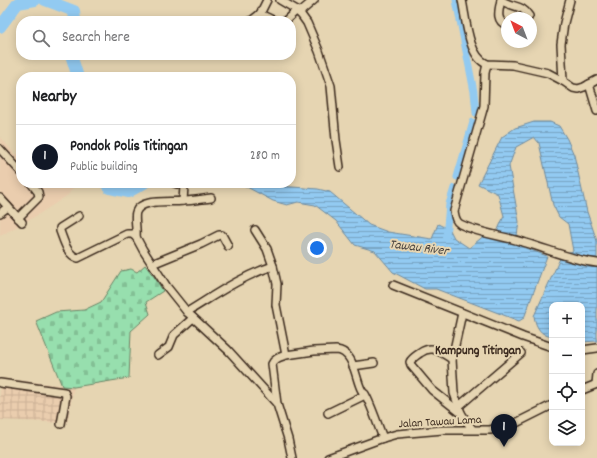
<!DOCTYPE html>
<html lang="en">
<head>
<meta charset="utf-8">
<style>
	body { margin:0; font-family:Dekko,sans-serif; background:#f6f6f6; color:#202124 }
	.controls { position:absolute; right:12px; bottom:12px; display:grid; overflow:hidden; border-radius:8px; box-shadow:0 2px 10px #0003 }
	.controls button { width:36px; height:36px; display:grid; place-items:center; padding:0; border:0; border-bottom:1px solid #e0e0e0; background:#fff; color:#202124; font:20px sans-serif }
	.compass { position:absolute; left:501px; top:12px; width:36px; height:36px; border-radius:50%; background:#fff; box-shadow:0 2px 10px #0003; rotate:318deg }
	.you { position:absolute; left:317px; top:248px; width:14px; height:14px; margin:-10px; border:3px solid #fff; border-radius:50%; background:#1a73e8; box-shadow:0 0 0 6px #1a73e833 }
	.badge { display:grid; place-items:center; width:26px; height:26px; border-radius:50%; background:#111827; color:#fff; font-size:13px; font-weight:700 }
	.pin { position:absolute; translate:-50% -33px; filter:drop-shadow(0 1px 2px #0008) }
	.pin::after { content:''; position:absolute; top:21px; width:14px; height:12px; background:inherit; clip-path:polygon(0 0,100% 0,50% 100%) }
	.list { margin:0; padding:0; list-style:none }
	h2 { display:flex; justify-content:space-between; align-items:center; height:52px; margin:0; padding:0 16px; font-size:17px }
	h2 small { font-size:13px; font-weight:400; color:#757577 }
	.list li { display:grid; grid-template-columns:26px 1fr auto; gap:12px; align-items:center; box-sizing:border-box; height:64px; padding:0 16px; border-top:1px solid #e0e0e0 }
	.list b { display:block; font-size:15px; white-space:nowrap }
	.list p { margin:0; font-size:13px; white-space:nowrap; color:#757577 }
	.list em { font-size:13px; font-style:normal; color:#757577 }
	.icon { flex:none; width:22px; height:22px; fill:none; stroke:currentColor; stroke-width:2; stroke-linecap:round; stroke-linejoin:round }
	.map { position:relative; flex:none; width:597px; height:458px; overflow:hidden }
	.search { position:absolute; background:#fff; box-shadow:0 2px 10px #0003; left:16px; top:16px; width:280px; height:44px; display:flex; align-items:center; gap:10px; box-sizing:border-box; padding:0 14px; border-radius:16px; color:#757577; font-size:15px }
	.panel { position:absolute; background:#fff; box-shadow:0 2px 10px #0003; left:16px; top:72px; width:280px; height:116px; border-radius:16px }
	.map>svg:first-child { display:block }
	.built { fill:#eacdae }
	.industrial { fill:url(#industrial-grid) }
	.cemetery { fill:url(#cemetery-stones); stroke:#698466 }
	.water { fill:url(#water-rules); stroke:#6f8a9d }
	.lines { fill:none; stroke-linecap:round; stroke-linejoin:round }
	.canal { stroke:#92caf1; stroke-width:7 }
	.river { stroke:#92caf1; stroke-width:12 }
	.minor-casing { stroke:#3b2a1e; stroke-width:10 }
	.minor { stroke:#e6d5b2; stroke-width:7 }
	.labels { text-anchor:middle; stroke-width:4; stroke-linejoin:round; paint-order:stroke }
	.street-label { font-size:12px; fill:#3b2a1e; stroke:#e6d5b2 }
	.water-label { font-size:13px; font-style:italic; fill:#48423e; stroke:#e6d5b2 }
	.neighbourhood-label { font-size:13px; font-weight:bold; fill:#3b2a1e; stroke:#e6d5b2 }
</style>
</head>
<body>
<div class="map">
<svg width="597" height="458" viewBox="0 0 597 458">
	<defs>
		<pattern id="industrial-grid" width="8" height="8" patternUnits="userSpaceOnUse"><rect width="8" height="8" fill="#eacdae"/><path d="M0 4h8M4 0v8" fill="none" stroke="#cab095"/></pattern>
		<pattern id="cemetery-stones" width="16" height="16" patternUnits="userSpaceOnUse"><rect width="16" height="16" fill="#97dfae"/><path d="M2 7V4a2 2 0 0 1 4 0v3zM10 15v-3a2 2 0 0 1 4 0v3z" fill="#83c095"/></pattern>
		<pattern id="water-rules" width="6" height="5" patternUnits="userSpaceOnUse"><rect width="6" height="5" fill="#92caf1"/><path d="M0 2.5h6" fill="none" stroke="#78a4c3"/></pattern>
	</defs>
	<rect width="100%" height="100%" fill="#e6d5b2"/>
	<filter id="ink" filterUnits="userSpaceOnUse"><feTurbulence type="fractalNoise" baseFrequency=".025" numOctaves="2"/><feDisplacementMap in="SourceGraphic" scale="8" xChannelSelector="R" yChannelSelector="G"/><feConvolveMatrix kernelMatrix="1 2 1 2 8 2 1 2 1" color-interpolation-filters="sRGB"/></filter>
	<g filter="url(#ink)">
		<polygon class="built" points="0,137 15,154 21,154 21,183 76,183 68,195 36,216 0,236"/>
		<polygon class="industrial" points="0,378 74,387 67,423 0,420"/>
		<polygon class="cemetery" points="145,265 155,278 163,291 146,302 150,314 131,331 129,378 74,387 62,386 36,321 56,312 84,310 101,302 121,271 131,269 137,272"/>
		<path class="water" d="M534,122H550L559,126L567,139L574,155L587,212L597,241V341L582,342V305H552V337C541,335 536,328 534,316L562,254L573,251L568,224L559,217L553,205L539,143L534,137L516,147L509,166L519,222L516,242L520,246L547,256L524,318L519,321L436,289H425L393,272L375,251L355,245L336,221L315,205L298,202L287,205L273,201L245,186L246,183H263L267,185L318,189L330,192L369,225L388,232L432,239L438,224L450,230L454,238L469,248L491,230L497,232L504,216L498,194L478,184L502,137L515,128Z"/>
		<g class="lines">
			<g class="canal">
				<polyline points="456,0 474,92 476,113"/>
				<polyline points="457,177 473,122"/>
				<polyline points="446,237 449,204 454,188"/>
			</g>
			<g class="river">
				<polyline points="45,0 74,11 75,21"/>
				<polyline points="0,27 18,3 35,0"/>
				<polyline points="71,55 78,77"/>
				<polyline points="106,183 109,188 128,192 144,183"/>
			</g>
			<defs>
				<g id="minor">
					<polyline points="280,0 297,10 302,16 307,23 319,51 331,86 336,140 340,167"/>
					<path d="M462,0C466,18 468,57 487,64L513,65L548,73L563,81L573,88L578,89L584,87L597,80"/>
					<path d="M501,0C512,8 522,4 529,16L528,18"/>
					<path d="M501,0C499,10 495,21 507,25"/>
					<polyline points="299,13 314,0"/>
					<polyline points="260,14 275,21"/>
					<polyline points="251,21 260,14 267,0"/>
					<polyline points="285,21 297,10"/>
					<path d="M487,64L485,73L484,106L454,211C455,216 455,221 460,224C480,234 505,236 526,243C550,250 572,260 597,263"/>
					<polyline points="563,81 561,44 564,23 570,0"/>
					<polyline points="589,84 597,111"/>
					<polyline points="0,149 21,172"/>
					<polyline points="174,183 184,186 183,201"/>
					<polyline points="0,198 22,222"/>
					<polyline points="0,213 8,207"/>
					<path d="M79,216L60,228V231C64,241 67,255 78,258L127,234H132L136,237L143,250L167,287L187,312L228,350L277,404L288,439L292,458"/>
					<polyline points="18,218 39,197 38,192 31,183"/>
					<path d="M255,230L267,249L273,266L277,284L276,305L286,355C280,357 275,358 272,364L277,404"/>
					<path d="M136,237C137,229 134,217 136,212C141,198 171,203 183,201C192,201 202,199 211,198"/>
					<polyline points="152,264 201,244 219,235 222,235 228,246"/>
					<polyline points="393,285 523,337 552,347"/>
					<path d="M187,312C215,295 242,276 273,266"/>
					<polyline points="462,313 452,359 454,393 461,413 472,429"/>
					<polyline points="582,350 597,348"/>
					<polyline points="158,355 169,347 174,335 193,318"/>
					<path d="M286,355L314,351L336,350C354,351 355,377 361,389C362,391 363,393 365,394C371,404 378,426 383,438"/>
					<path d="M452,359C440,352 433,344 420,353C416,356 412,358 410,362L411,365L432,390L461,413"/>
					<polyline points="353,366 374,363"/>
					<polyline points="0,383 64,392 66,396 61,424"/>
					<polyline points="596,384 597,374"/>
					<polyline points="582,390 597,384"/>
					<polyline points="458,407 521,353"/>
					<polyline points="328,413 365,395"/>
					<polyline points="328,458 383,438 397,434 443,430 490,430 512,425 552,405"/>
				</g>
			</defs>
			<use href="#minor" class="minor-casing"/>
			<use href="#minor" class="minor"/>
		</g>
	</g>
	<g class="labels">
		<g class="street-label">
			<text transform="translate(440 421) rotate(-3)" y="4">Jalan Tawau Lama</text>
		</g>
		<g class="water-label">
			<text transform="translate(419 246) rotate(7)" y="5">Tawau River</text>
		</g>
		<g class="neighbourhood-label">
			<text x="478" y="354">Kampung Titingan</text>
		</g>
	</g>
</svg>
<div class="controls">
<button>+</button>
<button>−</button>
<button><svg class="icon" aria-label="locate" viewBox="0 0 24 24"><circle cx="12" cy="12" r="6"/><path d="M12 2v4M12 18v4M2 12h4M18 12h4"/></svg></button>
<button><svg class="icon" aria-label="layers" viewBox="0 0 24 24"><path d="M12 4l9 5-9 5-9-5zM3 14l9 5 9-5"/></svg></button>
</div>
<svg class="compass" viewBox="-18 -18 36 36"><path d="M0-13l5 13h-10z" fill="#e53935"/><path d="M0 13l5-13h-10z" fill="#757577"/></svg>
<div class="you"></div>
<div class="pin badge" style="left:504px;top:447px">1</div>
<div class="search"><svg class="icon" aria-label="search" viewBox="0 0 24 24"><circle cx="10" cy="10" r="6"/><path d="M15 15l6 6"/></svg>Search here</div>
<section class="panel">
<h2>Nearby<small></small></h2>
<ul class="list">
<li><span class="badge">1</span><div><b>Pondok Polis Titingan</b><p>Public building</p></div><em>280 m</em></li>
</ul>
</section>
</div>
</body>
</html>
